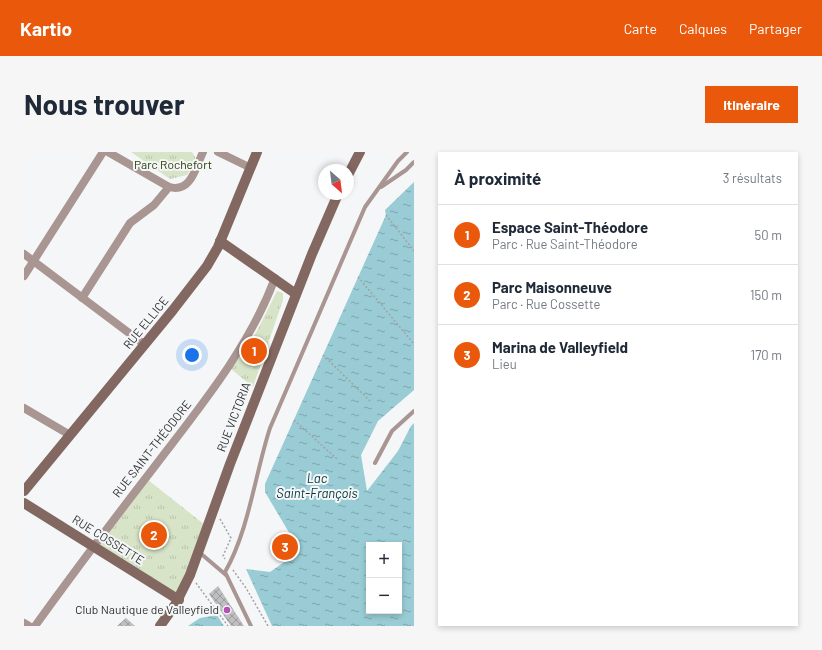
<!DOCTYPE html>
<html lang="fr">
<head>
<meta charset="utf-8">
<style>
	body { margin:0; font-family:Barlow,sans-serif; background:#f6f6f7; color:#1f2937 }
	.controls { position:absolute; right:12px; bottom:12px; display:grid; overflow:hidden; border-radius:0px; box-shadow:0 2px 6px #0003 }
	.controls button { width:36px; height:36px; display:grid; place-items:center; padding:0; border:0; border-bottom:1px solid #e0e1e3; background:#fff; color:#1f2937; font:20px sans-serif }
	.compass { position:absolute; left:294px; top:12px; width:36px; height:36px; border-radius:50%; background:#fff; box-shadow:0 2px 6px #0003; rotate:152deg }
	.you { position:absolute; left:168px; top:203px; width:14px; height:14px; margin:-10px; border:3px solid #fff; border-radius:50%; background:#1a73e8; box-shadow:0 0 0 6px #1a73e833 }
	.badge { display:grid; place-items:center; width:26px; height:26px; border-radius:50%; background:#ea580c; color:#fff; font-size:13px; font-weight:700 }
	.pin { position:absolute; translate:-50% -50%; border:2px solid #fff; box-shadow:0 1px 4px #0006 }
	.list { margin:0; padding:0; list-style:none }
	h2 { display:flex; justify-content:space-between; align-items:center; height:52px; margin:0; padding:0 16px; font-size:17px }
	h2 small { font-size:13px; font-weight:400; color:#747a83 }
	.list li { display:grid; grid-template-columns:26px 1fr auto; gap:12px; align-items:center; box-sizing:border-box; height:60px; padding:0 16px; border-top:1px solid #e0e1e3 }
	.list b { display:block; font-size:15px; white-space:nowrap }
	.list p { margin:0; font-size:13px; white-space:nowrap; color:#747a83 }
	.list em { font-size:13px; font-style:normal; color:#747a83 }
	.map { position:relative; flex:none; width:390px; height:474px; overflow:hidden; border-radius:0px }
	header { display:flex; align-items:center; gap:24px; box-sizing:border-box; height:56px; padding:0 20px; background:#ea580c; color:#fff }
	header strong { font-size:19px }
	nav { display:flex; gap:22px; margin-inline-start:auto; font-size:14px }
	.intro { display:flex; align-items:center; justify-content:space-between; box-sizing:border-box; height:96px; padding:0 24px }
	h1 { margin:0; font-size:28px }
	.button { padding:10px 18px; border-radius:0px; background:#ea580c; color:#fff; font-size:14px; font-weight:700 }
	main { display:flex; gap:24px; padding:0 24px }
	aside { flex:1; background:#fff; border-radius:0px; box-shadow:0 2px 6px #0003 }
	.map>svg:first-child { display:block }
	.park { fill:url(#park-tufts) }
	.water { fill:url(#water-ripples); fill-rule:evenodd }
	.building { fill:url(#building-cross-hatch) }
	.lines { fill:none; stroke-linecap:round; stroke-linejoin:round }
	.path { stroke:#a2a3a4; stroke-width:1.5; stroke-dasharray:2 2; stroke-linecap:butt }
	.lane { stroke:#a99591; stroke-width:4 }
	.street { stroke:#a99591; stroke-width:8 }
	.secondary { stroke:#836861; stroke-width:10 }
	.poi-dot { fill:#b450b6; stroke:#f4f6f7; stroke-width:1.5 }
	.labels { text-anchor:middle; stroke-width:4; stroke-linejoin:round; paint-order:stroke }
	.park-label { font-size:12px; fill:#263900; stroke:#f4f6f7 }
	.street-label { font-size:12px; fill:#313232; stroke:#f4f6f7 }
	.poi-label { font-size:12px; fill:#313232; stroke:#f4f6f7; text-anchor:end }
	.water-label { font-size:13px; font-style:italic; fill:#00343a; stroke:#f4f6f7 }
</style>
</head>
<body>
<header>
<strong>Kartio</strong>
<nav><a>Carte</a><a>Calques</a><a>Partager</a></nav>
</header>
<div class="intro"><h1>Nous trouver</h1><a class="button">Itinéraire</a></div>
<main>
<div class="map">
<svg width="390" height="474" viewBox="0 0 390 474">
	<defs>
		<pattern id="park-tufts" width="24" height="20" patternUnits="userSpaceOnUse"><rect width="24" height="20" fill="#d7e4c7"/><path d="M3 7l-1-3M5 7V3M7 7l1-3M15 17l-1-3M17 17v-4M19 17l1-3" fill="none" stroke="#b9c4ab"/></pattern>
		<pattern id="water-ripples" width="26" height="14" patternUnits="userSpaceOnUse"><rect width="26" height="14" fill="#99ccd4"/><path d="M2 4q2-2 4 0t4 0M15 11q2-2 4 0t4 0" fill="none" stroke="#7da6ad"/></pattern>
		<pattern id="building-cross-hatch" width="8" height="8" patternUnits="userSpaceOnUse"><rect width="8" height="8" fill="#c0bfc0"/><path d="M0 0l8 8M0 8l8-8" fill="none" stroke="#9d9c9d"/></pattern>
	</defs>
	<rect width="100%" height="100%" fill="#f4f6f7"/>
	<g class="park">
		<polygon points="107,0 168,0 171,5 170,12 163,23 146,27"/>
		<polygon points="253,139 259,141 259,148 229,235 207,217 232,181"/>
		<polygon points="124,328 181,373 162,423 151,442 75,392"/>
	</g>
	<g class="water">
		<path d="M390,30V238L354,269L337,303L343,339L374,299L387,274L390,271V474H248L222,417L246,420L276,399L241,340V332L362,63L361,58ZM345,393H375V459H345Z"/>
		<polygon points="193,463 200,474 164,474 176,466"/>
	</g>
	<g class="building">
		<polygon points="260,383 271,398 258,407 252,397 256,394 252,388"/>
		<polygon points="194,434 220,474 207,474 185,442"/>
		<polygon points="102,466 111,474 93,474"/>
	</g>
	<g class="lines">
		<g class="path">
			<polyline points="324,41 330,30"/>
			<polyline points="362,63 390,99"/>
			<polyline points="334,125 390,192"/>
			<polyline points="299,203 347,250"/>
			<polyline points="270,268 314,308"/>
			<polyline points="196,367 207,386 199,404 201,407"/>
			<polyline points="209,418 222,436 244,474"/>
			<polyline points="172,431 204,474"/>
		</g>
		<g class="lane">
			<polyline points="357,35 382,18 390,10"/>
			<polyline points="351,311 368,279 390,259"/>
			<polyline points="175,400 202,423"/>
			<path d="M227,474L201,420C225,378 231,322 246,276L341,55L374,9L383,0"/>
		</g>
		<g class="street">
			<path d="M84,0L145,35C167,41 171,17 179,0"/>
			<polyline points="194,0 227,16"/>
			<polyline points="0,102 121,193"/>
			<polyline points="0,124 79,0"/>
			<polyline points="58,146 106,71 130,53 145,35"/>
			<polyline points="0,256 46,283"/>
			<polyline points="0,471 5,474"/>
			<path d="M11,474C50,420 90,367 131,314C176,255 225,196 251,126"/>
		</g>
		<g class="secondary">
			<polyline points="324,23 336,0"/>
			<polyline points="196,89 272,142"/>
			<polyline points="0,339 149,158 183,114 194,95 233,0"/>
			<polyline points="0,351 155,448"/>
			<polyline points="136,474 151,453 166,423 206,312 288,102 314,42"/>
		</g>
	</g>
	<circle class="poi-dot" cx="203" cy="458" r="4"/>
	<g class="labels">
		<g class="park-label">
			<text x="149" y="17">Parc Rochefort</text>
		</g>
		<g class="street-label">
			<text transform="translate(122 171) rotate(-51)" y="4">RUE ELLICE</text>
			<text transform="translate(210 265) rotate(-69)" y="4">RUE VICTORIA</text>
			<text transform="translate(128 297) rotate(-52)" y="4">RUE SAINT-THÉODORE</text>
			<text transform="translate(84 388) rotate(32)" y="4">RUE COSSETTE</text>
		</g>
		<g class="poi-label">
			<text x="195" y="462">Club Nautique de Valleyfield</text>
		</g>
		<g class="water-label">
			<text x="293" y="331">Lac<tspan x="293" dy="15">Saint-François</tspan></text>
		</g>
	</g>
</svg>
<div class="controls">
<button>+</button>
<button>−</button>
</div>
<svg class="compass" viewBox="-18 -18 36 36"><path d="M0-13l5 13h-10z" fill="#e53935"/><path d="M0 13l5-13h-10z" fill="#747a83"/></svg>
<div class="you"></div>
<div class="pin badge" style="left:230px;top:199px">1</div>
<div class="pin badge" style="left:130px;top:383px">2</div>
<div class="pin badge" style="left:261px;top:395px">3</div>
</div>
<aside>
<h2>À proximité<small>3 résultats</small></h2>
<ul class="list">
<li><span class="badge">1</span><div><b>Espace Saint-Théodore</b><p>Parc · Rue Saint-Théodore</p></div><em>50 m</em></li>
<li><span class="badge">2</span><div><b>Parc Maisonneuve</b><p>Parc · Rue Cossette</p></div><em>150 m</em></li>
<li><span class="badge">3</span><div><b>Marina de Valleyfield</b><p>Lieu</p></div><em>170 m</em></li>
</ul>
</aside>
</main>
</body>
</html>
